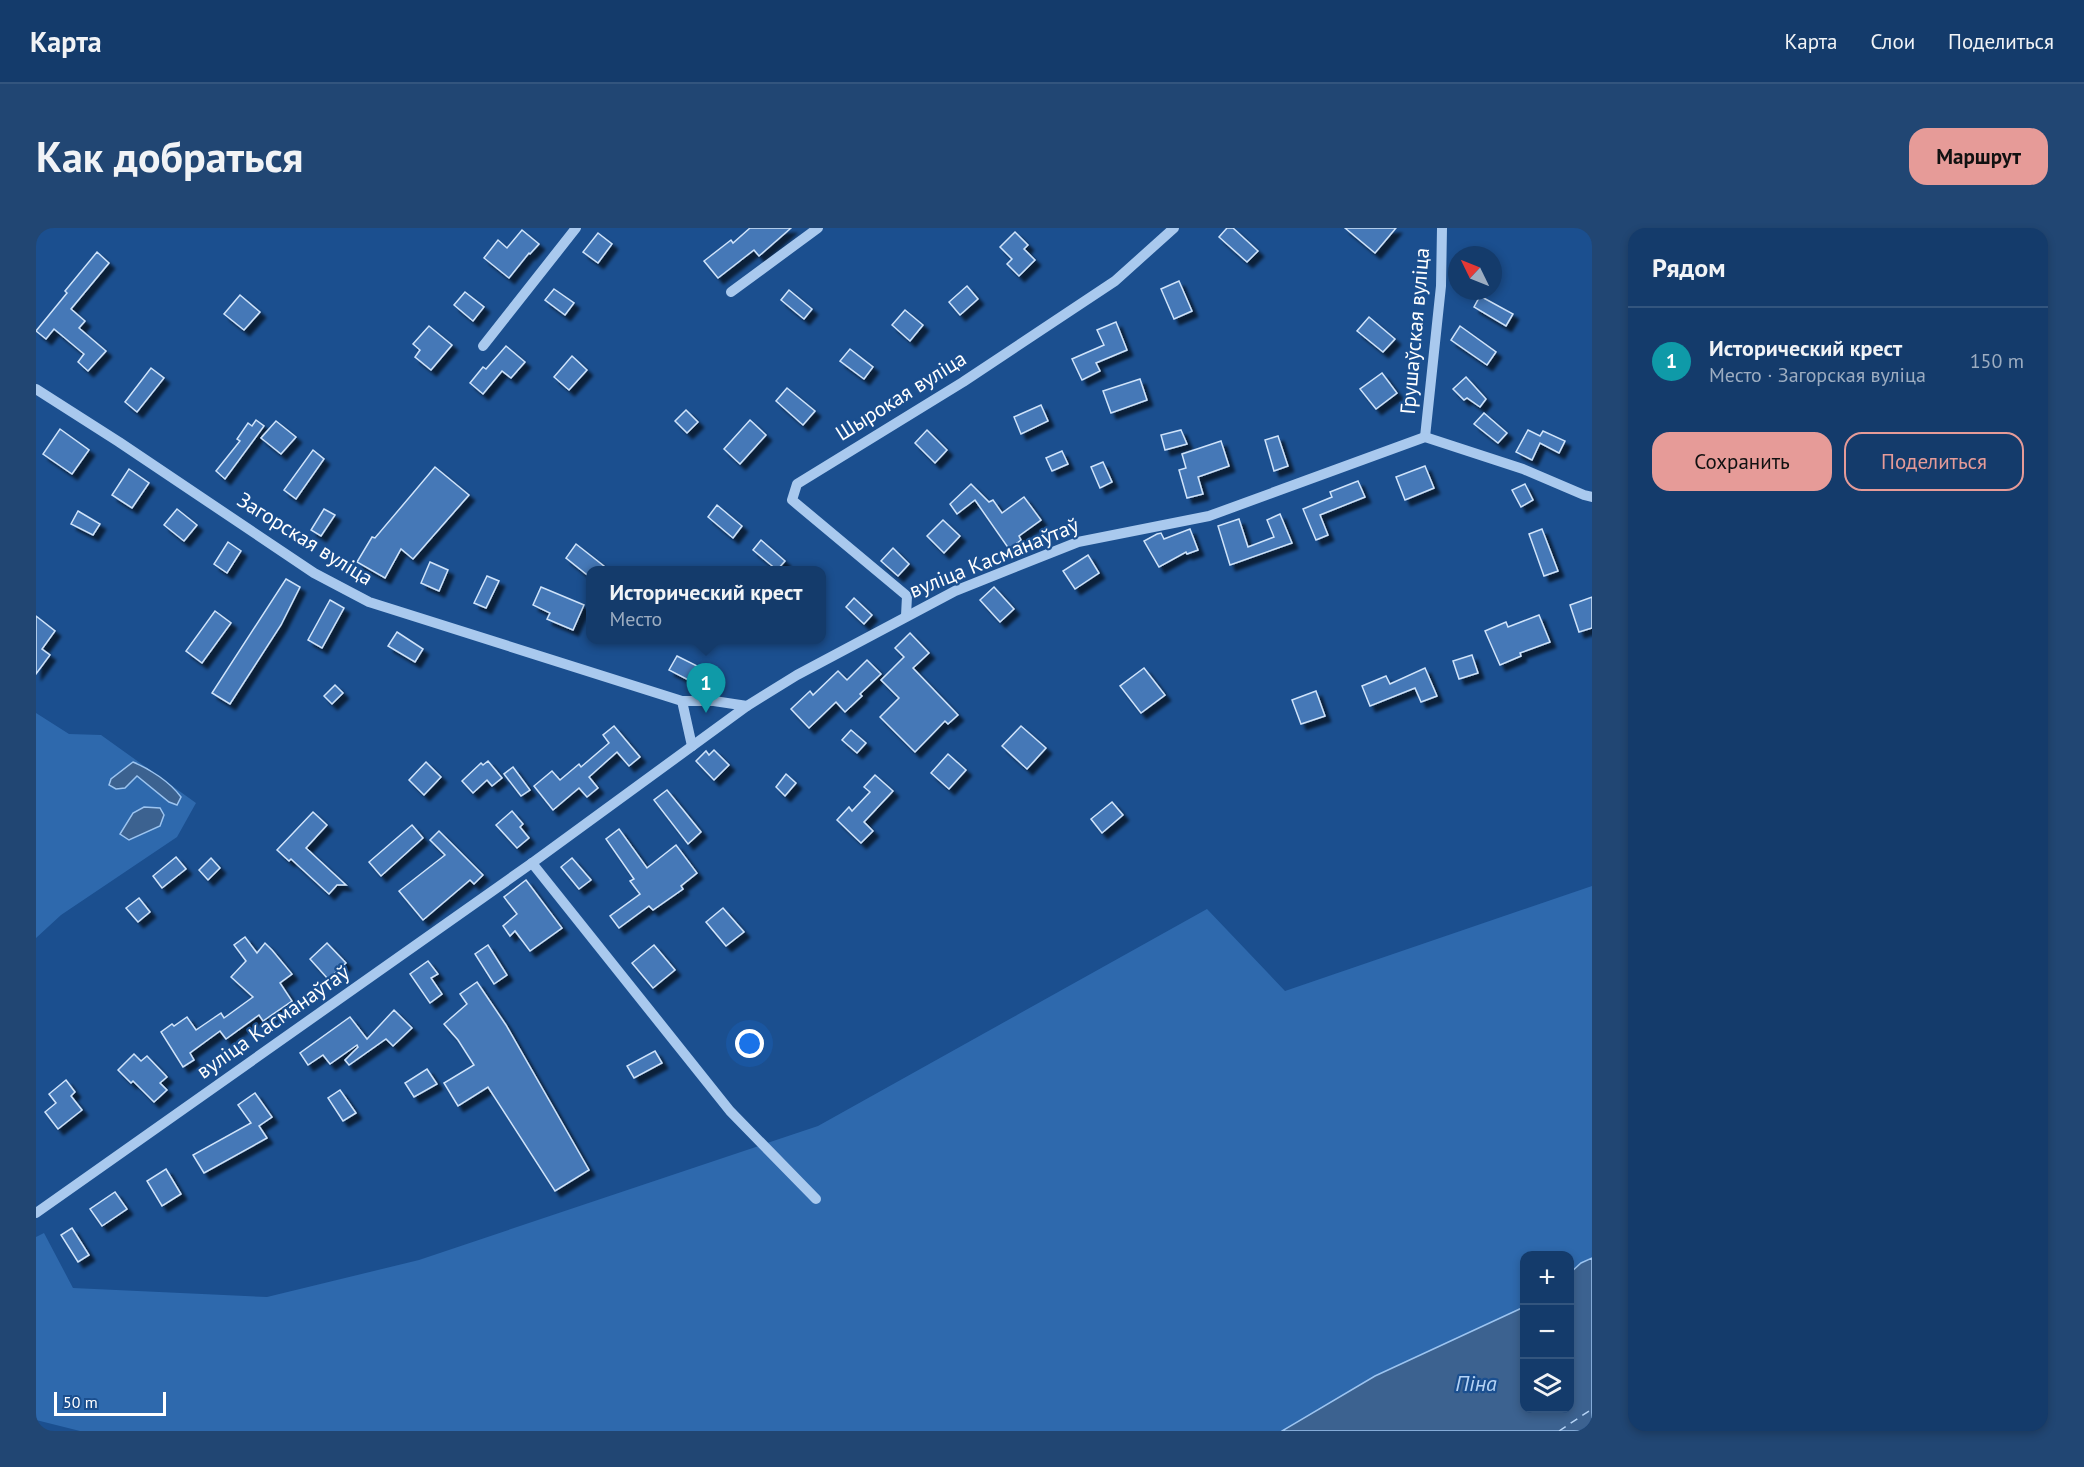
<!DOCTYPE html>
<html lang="ru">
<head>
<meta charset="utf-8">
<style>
	body { margin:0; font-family:"PT Sans",sans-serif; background:#214673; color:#f1f3f6 }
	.controls { position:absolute; right:18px; bottom:18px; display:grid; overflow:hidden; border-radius:12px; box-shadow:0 3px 9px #0003 }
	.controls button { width:54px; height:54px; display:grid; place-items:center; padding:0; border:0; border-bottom:2px solid #33557e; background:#143b6b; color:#f1f3f6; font:30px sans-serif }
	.compass { position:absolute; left:1412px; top:18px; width:54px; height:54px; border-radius:50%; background:#143b6b; box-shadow:0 3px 9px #0003; rotate:313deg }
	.scale { position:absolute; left:18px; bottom:15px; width:112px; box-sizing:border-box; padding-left:6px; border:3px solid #fff; border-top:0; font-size:16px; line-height:21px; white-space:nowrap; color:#fff; -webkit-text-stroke:4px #1b4f8f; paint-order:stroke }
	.you { position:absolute; left:714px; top:816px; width:21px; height:21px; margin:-15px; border:4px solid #fff; border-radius:50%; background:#1a73e8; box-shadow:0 0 0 9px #1a73e833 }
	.badge { display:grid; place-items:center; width:39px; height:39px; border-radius:50%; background:#e69b98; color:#fff; font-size:20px; font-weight:700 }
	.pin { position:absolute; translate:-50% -50px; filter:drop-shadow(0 2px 3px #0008) }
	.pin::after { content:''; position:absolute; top:32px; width:21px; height:18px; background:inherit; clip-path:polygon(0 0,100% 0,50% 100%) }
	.popup { position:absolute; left:550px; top:338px; width:240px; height:78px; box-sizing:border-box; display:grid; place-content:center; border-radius:12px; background:#143b6b; filter:drop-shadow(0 2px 4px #0005); font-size:20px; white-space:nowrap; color:#9dadc1 }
	.popup b { font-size:22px; color:#f1f3f6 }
	.popup::after { content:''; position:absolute; left:50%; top:100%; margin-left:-12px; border:12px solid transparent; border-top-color:#143b6b }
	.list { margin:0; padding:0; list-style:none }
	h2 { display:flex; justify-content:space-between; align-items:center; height:78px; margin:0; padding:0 24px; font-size:26px }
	h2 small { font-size:20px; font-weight:400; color:#9dadc1 }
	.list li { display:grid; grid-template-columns:39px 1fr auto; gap:18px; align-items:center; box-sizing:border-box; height:108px; padding:0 24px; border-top:2px solid #33557e }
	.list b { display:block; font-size:22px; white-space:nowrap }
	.list p { margin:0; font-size:20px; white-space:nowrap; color:#9dadc1 }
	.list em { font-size:20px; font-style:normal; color:#9dadc1 }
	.actions { display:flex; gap:12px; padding:18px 24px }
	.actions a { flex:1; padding:14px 0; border:2px solid #e69b98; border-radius:18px; text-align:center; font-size:21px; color:#e69b98 }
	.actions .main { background:#e69b98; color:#111 }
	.icon { flex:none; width:33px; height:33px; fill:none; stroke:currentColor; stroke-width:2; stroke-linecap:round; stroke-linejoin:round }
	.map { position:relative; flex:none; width:1556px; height:1203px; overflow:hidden; border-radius:18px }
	header { display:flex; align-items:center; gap:36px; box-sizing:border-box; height:84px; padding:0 30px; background:#143b6b; border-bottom:2px solid #33557e }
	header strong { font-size:28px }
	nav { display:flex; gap:33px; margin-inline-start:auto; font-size:21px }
	.intro { display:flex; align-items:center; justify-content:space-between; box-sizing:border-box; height:144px; padding:0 36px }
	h1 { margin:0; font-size:42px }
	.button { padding:15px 27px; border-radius:18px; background:#e69b98; color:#111; font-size:21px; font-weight:700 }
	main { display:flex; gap:36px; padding:0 36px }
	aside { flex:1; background:#143b6b; border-radius:18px; box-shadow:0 3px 9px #0003 }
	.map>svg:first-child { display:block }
	.green { fill:#2e69ad }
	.water { fill:#3c6290; stroke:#9cc4f0; stroke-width:1.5 }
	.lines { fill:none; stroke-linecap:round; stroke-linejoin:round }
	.ferry { stroke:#b5d3f5; stroke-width:1.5; stroke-dasharray:8 6; stroke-linecap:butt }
	.building { fill:#4478b7; stroke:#cfe3fa; stroke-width:1.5; filter:url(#shadow) }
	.minor { stroke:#a9c9ee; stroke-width:10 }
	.labels { text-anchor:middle; stroke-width:4.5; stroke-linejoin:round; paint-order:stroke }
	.street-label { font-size:21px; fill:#fff; stroke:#1b4f8f }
	.water-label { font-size:22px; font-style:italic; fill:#b5d3f5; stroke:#1b4f8f }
</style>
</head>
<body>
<header>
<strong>Карта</strong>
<nav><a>Карта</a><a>Слои</a><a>Поделиться</a></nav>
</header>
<div class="intro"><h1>Как добраться</h1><a class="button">Маршрут</a></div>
<main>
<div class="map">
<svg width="1556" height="1203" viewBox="0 0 1556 1203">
	<defs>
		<filter id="shadow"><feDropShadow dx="5.5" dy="5.5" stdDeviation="1.5" flood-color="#0009"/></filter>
	</defs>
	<rect width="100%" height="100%" fill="#1b4f8f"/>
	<g class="green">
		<polygon points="0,485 33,506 65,507 160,575 141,609 25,687 0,710"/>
		<polygon points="1556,658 1556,1030 1545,1035 1534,1045 1534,1028 1488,1028 1488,1079 1339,1148 1246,1203 44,1203 0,1192 0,1009 8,1005 37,1060 231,1069 383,1032 782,898 1171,681 1249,763"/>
	</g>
	<g class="water">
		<path d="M97,534C114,541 134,554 145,569L141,577L133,574L101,548L89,560L80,561L73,557L75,551Z"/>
		<polygon points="108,579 124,580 128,587 124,598 93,612 84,606 97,585"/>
		<polygon points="1556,1030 1556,1203 1246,1203 1339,1148 1488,1079 1488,1180 1534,1180 1534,1045 1545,1035"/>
	</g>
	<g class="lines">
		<polyline class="ferry" points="1523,1203 1556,1181"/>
	</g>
	<g class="building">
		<polygon points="714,0 755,0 723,28 718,22 682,50 668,33 695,12 697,15"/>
		<polygon points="1191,0 1197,0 1222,23 1211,34 1183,9"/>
		<polygon points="1309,0 1360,0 1339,25"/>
		<polygon points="486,2 503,16 494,26 493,25 473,50 448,30 462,12 471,20"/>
		<polygon points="979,4 992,17 988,21 999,32 983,48 971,36 976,31 964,19"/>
		<polygon points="562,5 576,16 562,35 547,24"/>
		<polygon points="61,24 73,35 35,81 49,93 43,100 70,123 52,143 42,134 48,126 18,101 10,111 0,103 31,65 29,63"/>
		<polygon points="1143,53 1156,83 1138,91 1125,61"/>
		<polygon points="931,58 942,71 924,87 913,74"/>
		<polygon points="518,61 538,75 529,87 509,72"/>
		<polygon points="753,62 776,81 768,91 745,72"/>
		<polygon points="429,64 448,79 437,93 418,77"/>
		<polygon points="204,67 224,84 208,102 188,86"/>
		<polygon points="1444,68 1477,86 1470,98 1438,79"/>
		<polygon points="869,82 887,97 874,113 856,97"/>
		<polygon points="1333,89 1359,111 1347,124 1321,103"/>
		<polygon points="1080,94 1091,122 1060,135 1064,143 1046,152 1036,131 1068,117 1061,102"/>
		<polygon points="393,98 416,117 395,142 379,129 384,122 377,116"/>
		<polygon points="1424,98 1460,124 1451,137 1415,112"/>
		<polygon points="470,118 489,134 475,150 466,143 447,166 434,155 447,139 450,141"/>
		<polygon points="814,121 837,139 828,151 804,133"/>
		<polygon points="536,128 551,142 533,162 518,149"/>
		<polygon points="115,140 128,150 101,184 89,174"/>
		<polygon points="1346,145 1361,165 1340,181 1324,161"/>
		<polygon points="1430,149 1450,171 1444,179 1431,170 1428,172 1417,161"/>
		<polygon points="1104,151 1111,172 1075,185 1067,163"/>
		<polygon points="751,160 779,183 767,197 740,173"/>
		<polygon points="1005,177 1012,193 985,206 978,189"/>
		<polygon points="650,182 662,194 651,205 639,193"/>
		<polygon points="1448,185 1471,205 1462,215 1438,196"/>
		<polygon points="220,192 228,198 189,251 180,243 204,213 201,211 212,195 216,198"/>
		<polygon points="714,192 730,207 704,236 688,221"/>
		<polygon points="240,193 260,209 245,226 225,210"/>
		<polygon points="24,201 53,222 36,246 7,226"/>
		<polygon points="891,202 911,222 899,235 879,215"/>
		<polygon points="1145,202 1151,216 1129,222 1125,207"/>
		<polygon points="1492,202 1504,208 1507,203 1529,213 1523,225 1504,215 1496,232 1480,224"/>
		<polygon points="1242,208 1252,238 1238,243 1229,212"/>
		<polygon points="1185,213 1193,238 1162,249 1167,266 1151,270 1143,242 1150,240 1146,226"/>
		<polygon points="277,222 288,231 260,271 248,262"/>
		<polygon points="1026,223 1032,236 1016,243 1010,230"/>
		<polygon points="1067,234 1076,254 1064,260 1055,239"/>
		<polygon points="1389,238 1398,260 1369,272 1360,249"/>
		<polygon points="399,239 433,267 377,331 365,321 349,350 321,334 336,309 339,310"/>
		<polygon points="93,241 113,255 96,280 76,267"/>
		<polygon points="1322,253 1329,269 1284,287 1292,307 1280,312 1267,281 1296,269 1294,264"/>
		<polygon points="935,256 953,274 957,272 966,285 988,269 1005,292 983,308 985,312 973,321 939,272 921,286 914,276"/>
		<polygon points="1489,256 1497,272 1485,279 1476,262"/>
		<polygon points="681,277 706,298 697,310 672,289"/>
		<polygon points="141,281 161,297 148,313 128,297"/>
		<polygon points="288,281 299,287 285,308 275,302"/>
		<polygon points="42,283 64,296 57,307 35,296"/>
		<polygon points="1244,286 1256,315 1194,337 1182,298 1203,291 1212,319 1238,309 1231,292"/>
		<polygon points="907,292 924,308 908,325 891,308"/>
		<polygon points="1154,301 1162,322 1151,326 1150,324 1123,339 1108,313 1121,306 1125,305 1128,311"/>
		<polygon points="1506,301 1522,343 1508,348 1493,306"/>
		<polygon points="725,312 749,333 741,342 717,322"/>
		<polygon points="192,314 205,323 191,345 178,336"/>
		<polygon points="540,316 573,342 555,342 555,350 530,330"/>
		<polygon points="857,320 873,336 862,348 845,333"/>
		<polygon points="1052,327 1063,345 1039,361 1027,343"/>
		<polygon points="394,334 412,342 403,363 385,355"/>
		<polygon points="451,348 463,353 450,380 438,375"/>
		<polygon points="250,351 264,359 245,397 194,476 176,465"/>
		<polygon points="505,359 548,377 537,402 511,391 514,385 497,377"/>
		<polygon points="958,359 978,381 964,394 944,372"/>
		<polygon points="1556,369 1556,400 1543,404 1534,377"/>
		<polygon points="818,370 836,387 828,396 810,379"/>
		<polygon points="294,372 308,380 286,420 272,412"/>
		<polygon points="179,383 195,395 166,435 150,423"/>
		<polygon points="1503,387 1514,414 1484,425 1485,428 1464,437 1449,403 1470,394 1472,399"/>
		<polygon points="0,388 19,403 6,421 14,427 0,446"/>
		<polygon points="361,404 387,421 379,434 352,418"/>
		<polygon points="874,405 893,425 877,440 922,487 912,496 909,493 879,524 844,489 863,470 845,452 868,429 859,420"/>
		<polygon points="1436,427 1442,445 1423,451 1417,433"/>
		<polygon points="641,428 671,443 664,458 633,442"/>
		<polygon points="831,432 845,446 824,466 826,468 809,484 800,474 773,500 755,481 774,463 777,467 802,443 811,452"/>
		<polygon points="1108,440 1129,467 1105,485 1084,458"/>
		<polygon points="1389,440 1401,468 1385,474 1379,460 1334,478 1326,458 1350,448 1354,456"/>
		<polygon points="299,457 307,465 296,476 288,468"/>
		<polygon points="1280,463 1289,488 1265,496 1256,472"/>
		<polygon points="578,498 604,529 593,538 581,524 553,549 562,560 551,569 543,560 517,582 498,558 516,543 524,552 543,536 545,539 573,515 567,507"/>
		<polygon points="985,498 1010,520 991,541 966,518"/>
		<polygon points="815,502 830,515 821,525 806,512"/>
		<polygon points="678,522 693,537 678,552 660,533 670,523 673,527"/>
		<polygon points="912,526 930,542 913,561 895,545"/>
		<polygon points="452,533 466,550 456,558 451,552 437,565 426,553 445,535 447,537"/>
		<polygon points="390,534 405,549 388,567 373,552"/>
		<polygon points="477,539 494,562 485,568 468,546"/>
		<polygon points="750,546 760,555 749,568 740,559"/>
		<polygon points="839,547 857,563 828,594 837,603 825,615 801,592 813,579 816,583 834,564 828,559"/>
		<polygon points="631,562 665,604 652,616 618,572"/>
		<polygon points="1076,574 1087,587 1066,605 1055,591"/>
		<polygon points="476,583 487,596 484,599 493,610 481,620 460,597"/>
		<polygon points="277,584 291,597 270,620 310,657 301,657 293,666 255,631 253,633 241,622"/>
		<polygon points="376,597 387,610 345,648 333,634"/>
		<polygon points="583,601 611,640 640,617 661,645 645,658 647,661 617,682 613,678 583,700 574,688 604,666 594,653 598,651 570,611"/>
		<polygon points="403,603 447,647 438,656 434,652 387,692 363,663 409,627 394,612"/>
		<polygon points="140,629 150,641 126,660 117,648"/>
		<polygon points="175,630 184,640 172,652 163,642"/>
		<polygon points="536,630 555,652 543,661 525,639"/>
		<polygon points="490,652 526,700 494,723 479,703 474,708 467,698 481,686 468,669"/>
		<polygon points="103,670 114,684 102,694 90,680"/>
		<polygon points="687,680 708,704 690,718 670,694"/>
		<polygon points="209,709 221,725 229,715 236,722 256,746 244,755 256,773 227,793 223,787 190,811 184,803 154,825 158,832 147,839 125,804 136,796 138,798 151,789 160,802 185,785 188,790 217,769 195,749 210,733 198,717"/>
		<polygon points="291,715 310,735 292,751 274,731"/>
		<polygon points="452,717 471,747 458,756 439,726"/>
		<polygon points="618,717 639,742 617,760 596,735"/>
		<polygon points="392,733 402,746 395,750 406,766 394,775 374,746"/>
		<polygon points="441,754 470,797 553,942 519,963 452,859 422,878 408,855 438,837 422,812 408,796 431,776 424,766"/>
		<polygon points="358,782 376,800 357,818 350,811 313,837 309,832 322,819 321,817 294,836 287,827 272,837 264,825 314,789 331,811"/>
		<polygon points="619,823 626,835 598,850 591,838"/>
		<polygon points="98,826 105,833 111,828 131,849 124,855 131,862 118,874 97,853 95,855 82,842"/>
		<polygon points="391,841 401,856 378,869 369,855"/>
		<polygon points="30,852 39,864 35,868 46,882 22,901 9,884 20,875 13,866"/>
		<polygon points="304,862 320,885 307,893 292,870"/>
		<polygon points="219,865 236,889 223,898 231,910 168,945 157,927 215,895 202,877"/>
		<polygon points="130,941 145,966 126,978 111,953"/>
		<polygon points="79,964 91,981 66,998 54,981"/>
		<polygon points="36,1000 53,1027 42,1034 25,1007"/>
	</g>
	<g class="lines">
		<g class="minor">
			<polyline points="695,64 782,0"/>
			<polyline points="447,118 540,0"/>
			<polyline points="0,161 83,214 278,345 333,374 646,473 678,473 711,478"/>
			<polyline points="1389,209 1405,58 1406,0"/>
			<polyline points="870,388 871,368 756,272 761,256 927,154 1079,53 1138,0"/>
			<polyline points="646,473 656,518"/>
			<polyline points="496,635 694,883 780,971"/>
			<polyline points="0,985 496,635 711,478 761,447 919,363 1042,314 1173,288 1389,209 1487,241 1548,267 1556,269"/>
		</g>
	</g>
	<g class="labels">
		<g class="street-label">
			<text transform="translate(1379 103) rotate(-85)" y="7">Грушаўская вуліца</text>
			<text transform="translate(865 168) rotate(-32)" y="7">Шырокая вуліца</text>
			<text transform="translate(269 311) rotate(32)" y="7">Загорская вуліца</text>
			<text transform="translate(958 330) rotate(-22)" y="7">вуліца Касманаўтаў</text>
			<text transform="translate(237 794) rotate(-35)" y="7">вуліца Касманаўтаў</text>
		</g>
		<g class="water-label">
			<text x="1440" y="1163">Піна</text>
		</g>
	</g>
</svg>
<div class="controls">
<button>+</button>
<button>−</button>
<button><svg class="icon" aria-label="layers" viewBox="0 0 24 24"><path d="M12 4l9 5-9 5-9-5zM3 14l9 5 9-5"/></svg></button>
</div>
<svg class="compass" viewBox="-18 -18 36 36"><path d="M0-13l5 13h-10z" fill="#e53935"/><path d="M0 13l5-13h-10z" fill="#9dadc1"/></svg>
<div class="scale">50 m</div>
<div class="you"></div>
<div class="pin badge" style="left:670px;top:485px;background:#0f9aa8">1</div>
<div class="popup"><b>Исторический крест</b>Место</div>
</div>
<aside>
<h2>Рядом<small></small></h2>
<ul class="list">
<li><span class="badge" style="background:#0f9aa8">1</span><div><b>Исторический крест</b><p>Место · Загорская вуліца</p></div><em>150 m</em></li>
</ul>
<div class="actions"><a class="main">Сохранить</a><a>Поделиться</a></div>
</aside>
</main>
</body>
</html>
